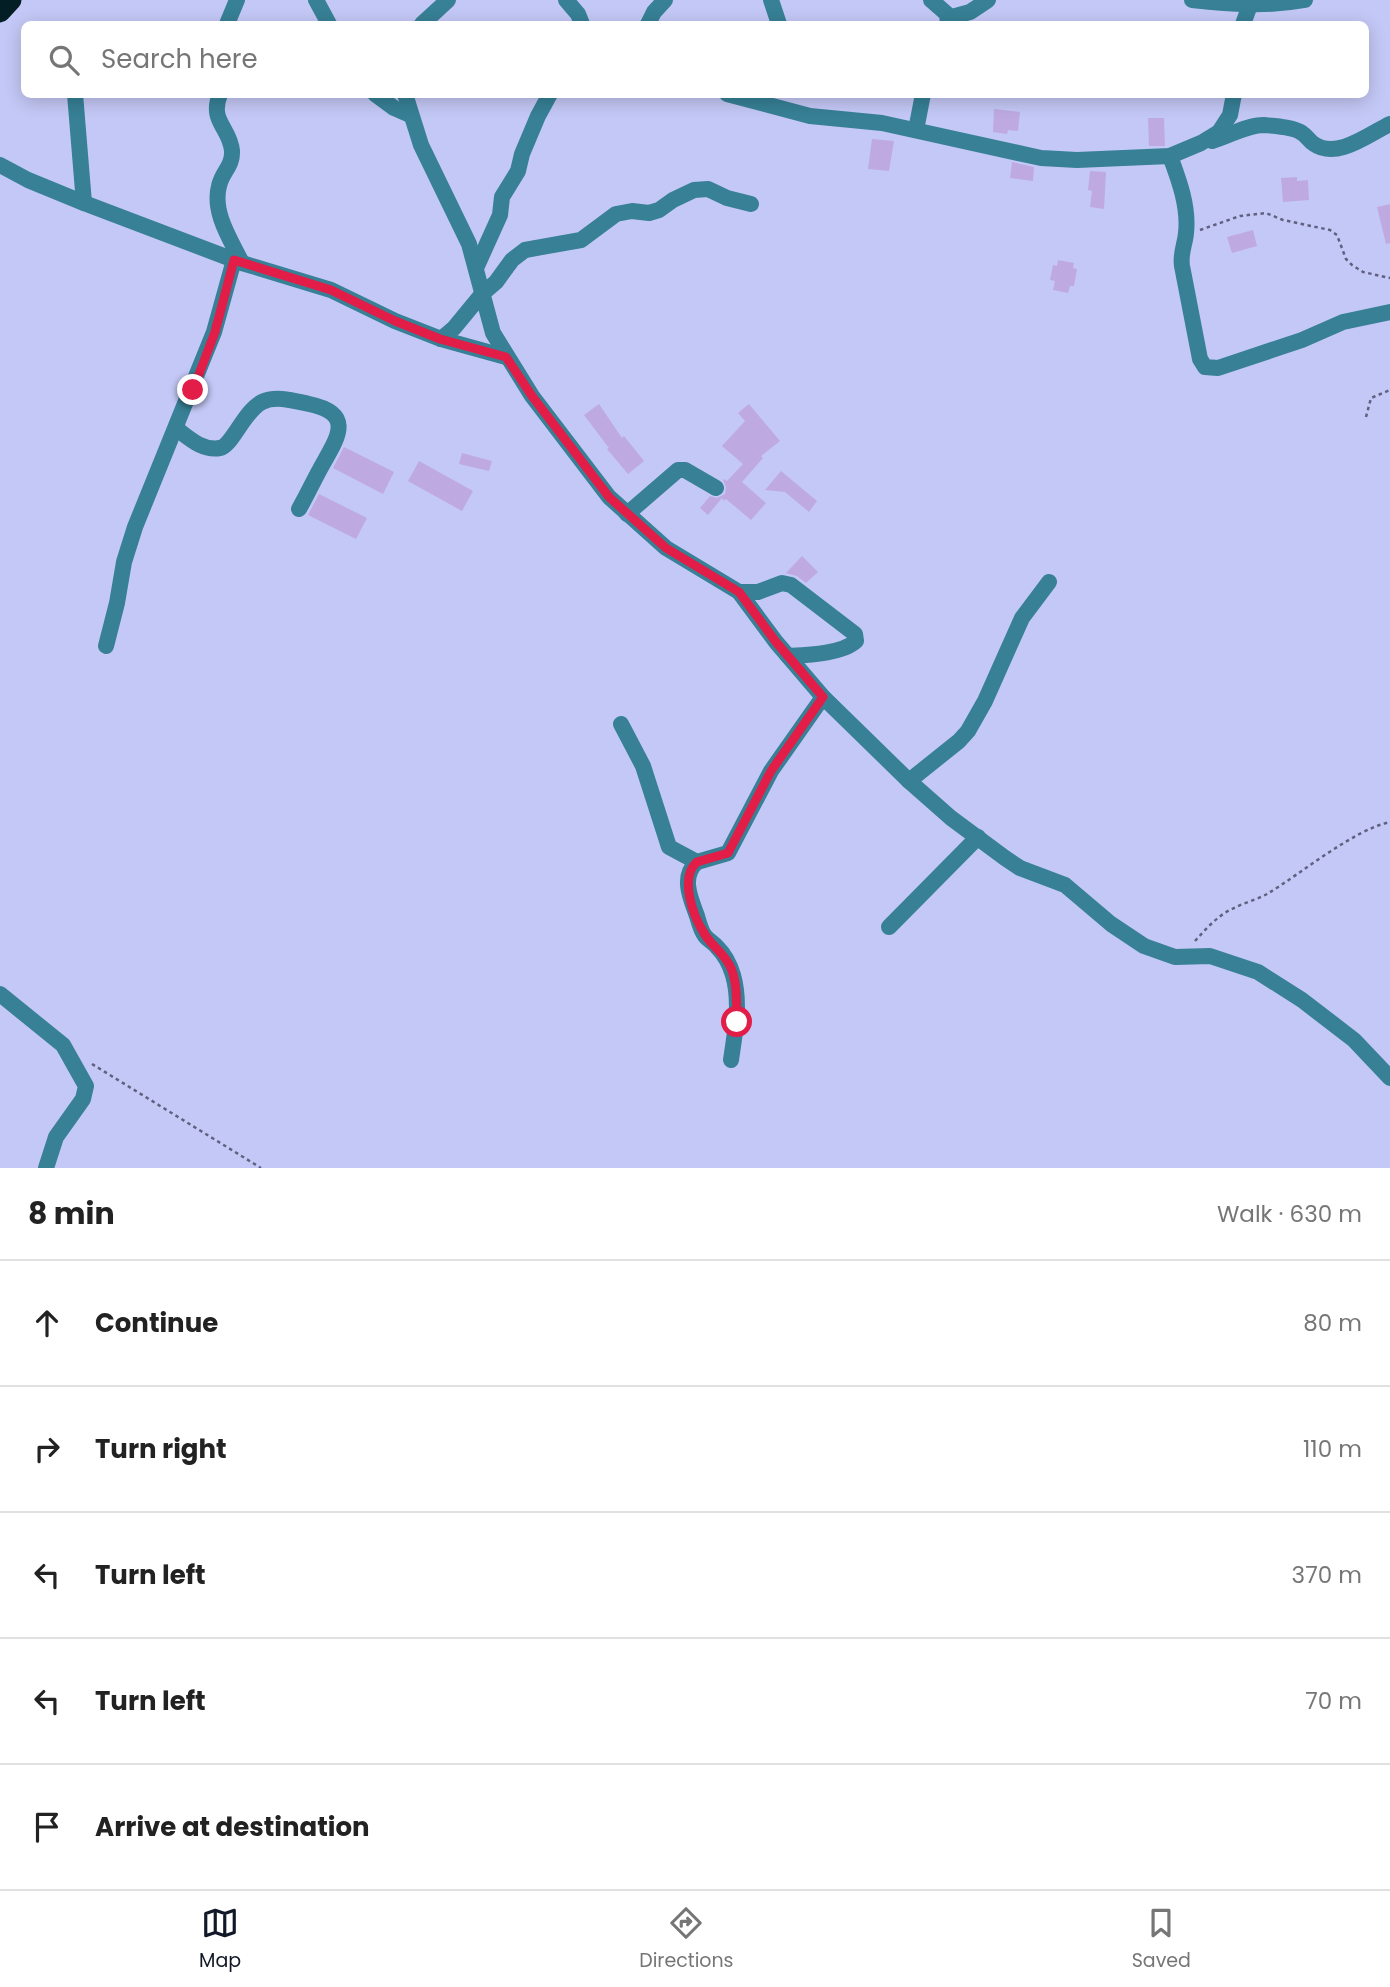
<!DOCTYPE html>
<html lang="en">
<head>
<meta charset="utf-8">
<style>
	body { margin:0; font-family:Poppins,sans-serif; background:#f6f6f6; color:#222 }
	.stop { position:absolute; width:21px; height:21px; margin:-16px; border:5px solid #e11d48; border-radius:50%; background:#fff }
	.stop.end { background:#e11d48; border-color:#fff; box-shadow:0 2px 7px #0008 }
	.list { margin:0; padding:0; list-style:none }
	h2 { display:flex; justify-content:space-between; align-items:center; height:91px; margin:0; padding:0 28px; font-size:30px }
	h2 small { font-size:23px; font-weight:400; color:#767676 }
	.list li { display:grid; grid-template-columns:46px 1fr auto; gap:21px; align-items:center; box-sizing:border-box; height:126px; padding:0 28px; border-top:2px solid #e0e0e0 }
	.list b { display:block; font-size:26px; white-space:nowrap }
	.list em { font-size:23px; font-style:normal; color:#767676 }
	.icon { flex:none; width:38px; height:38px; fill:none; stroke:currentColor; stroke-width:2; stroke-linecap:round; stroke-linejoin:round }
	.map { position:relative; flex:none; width:1390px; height:1168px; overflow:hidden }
	.search { position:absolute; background:#fff; box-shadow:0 4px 18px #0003; left:21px; right:21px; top:21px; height:77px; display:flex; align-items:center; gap:18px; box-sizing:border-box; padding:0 24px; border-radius:10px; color:#767676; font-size:26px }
	.sheet { height:721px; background:#fff }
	nav { display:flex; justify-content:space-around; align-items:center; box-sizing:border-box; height:98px; border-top:2px solid #e0e0e0; background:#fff; font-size:19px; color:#767676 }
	nav a { display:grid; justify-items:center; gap:4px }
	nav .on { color:#111827 }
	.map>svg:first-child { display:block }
	.building { fill:#beaae1 }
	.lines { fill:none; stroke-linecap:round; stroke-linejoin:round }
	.path { stroke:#606181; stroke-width:2.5; stroke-dasharray:3.5 3.5; stroke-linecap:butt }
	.minor { stroke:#378096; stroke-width:16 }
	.highway { stroke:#041e26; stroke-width:21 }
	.route { stroke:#e11d48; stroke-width:9 }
</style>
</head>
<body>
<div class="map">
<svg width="1390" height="1168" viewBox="0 0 1390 1168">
	<rect width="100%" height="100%" fill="#c4c8f6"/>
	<g class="building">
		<polygon points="994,109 1020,112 1018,131 1008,130 1007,134 993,132"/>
		<polygon points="1148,118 1164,118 1165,146 1149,146"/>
		<polygon points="872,139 894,141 889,171 868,169"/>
		<polygon points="1012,162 1034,167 1033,181 1010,178"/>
		<polygon points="1090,171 1106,172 1104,209 1090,207 1092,191 1088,190"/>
		<polygon points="1297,177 1297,181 1308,180 1309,200 1283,202 1281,178"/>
		<polygon points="1390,204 1390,243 1386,244 1377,207"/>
		<polygon points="1253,230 1257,246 1232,253 1227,237"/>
		<polygon points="1058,260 1074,263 1073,268 1077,269 1074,286 1070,286 1068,293 1053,290 1055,281 1050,280 1053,265 1057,266"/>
		<polygon points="599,404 622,438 624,436 644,461 628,474 607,449 609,448 584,415"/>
		<polygon points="749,404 780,441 761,456 763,458 742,482 766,503 751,520 726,499 724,501 722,498 708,515 700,508 710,496 717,498 725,494 726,487 723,480 724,479 727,481 743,464 722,446 745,421 738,413"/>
		<polygon points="344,447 394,472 383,494 333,468"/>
		<polygon points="462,453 492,461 489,471 459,464"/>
		<polygon points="419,461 473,491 462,511 408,481"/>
		<polygon points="781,471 817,501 809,512 785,492 765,490"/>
		<polygon points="319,494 367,518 356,539 308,515"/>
		<polygon points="802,556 818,572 806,583 797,576 786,573"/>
	</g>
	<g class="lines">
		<g class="path">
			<polyline points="1200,230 1240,216 1266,213 1283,220 1330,230 1337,235 1346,259 1352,265 1363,272 1390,278"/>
			<polyline points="1366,417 1371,398 1390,390"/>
			<path d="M1195,941C1206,929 1217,916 1232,909C1243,903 1256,900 1267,894C1302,873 1353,830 1390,822"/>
			<polyline points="92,1064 261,1168"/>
		</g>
		<g class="minor">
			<polyline points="316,0 329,24"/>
			<polyline points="566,0 578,14 582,24"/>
			<polyline points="771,0 779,24"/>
			<polyline points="931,0 947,14 948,24"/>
			<path d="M1192,0C1230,4 1267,7 1305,0"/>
			<polyline points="948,18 970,12 988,0"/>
			<polyline points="227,24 237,0"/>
			<polyline points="422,24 448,0"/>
			<polyline points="648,24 654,12 665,0"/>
			<polyline points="1243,24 1250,5"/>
			<polyline points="75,94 84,203"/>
			<path d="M220,94C209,122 230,127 232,151C233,166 222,172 219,186C212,213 231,240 242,263"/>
			<polyline points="375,94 394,108 410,115"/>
			<polyline points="405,94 421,145 469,244 493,333 532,396 609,497 666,548 739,592 776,642 823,697 909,781 951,818 1005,858 1020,868 1065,885 1111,924 1144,946 1175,957 1210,956 1258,972 1302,1000 1354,1040 1390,1078"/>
			<polyline points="727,94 810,116 882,123 1041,158 1077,160 1170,156 1201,143 1219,132 1230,115 1234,94"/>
			<polyline points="916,130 923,94"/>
			<path d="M1212,141C1229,136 1247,125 1264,125C1274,126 1294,127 1302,133C1307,136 1309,141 1314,144C1337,160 1369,134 1390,124"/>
			<path d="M1170,156C1179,180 1189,207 1186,233C1185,245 1180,253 1182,266L1200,359L1205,367L1218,368L1302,340L1343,322L1390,312"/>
			<polyline points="0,165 28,180 84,203 242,263 331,290 395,321 441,339 506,357"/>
			<polyline points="477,266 500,215 502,197 518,171 522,154 538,116 550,94"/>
			<polyline points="441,339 454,328 482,294 496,282 512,260 525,250 581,240 616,214 632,211 649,213 659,210 673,200 694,190 708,189 727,198 751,204"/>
			<path d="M177,429C189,438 202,451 220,448C232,446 244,411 262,402C276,395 295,401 309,404C358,414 335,441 319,471C312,484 306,497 299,509"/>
			<polyline points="627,514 678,470 685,470 716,488"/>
			<path d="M739,592H758L782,583L791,585L855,634L856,641C842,654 806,655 788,656"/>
			<polyline points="106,646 117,603 124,562 135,527 214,332 234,260"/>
			<polyline points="621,724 643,766 669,847 697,862"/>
			<polyline points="909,781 959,741 968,731 985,701 1022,618 1049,582"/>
			<polyline points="889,927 978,837"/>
			<polyline points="0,994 63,1045 86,1086 83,1099 56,1137 46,1168"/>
			<path d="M731,1060C735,1032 741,1003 733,975C730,965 724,954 717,947C714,943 708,940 705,936C701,931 699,923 697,916C691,899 680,877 697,862L728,853L771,771L823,697"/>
		</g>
		<polyline class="highway" points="0,12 11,0"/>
	</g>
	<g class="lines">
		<path class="route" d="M193,390L215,332L234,260L331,290L395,321L440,339L506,357L532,396L609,497L666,548L739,592L776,642L823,697L771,771L728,853L697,862C679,877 693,916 704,933C711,946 724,952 731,968C738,985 736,1004 737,1022"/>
	</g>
</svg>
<div class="stop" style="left:737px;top:1022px"></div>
<div class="stop end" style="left:193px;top:390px"></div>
<div class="search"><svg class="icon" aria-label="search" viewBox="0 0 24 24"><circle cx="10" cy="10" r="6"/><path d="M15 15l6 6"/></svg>Search here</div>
</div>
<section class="sheet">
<h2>8 min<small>Walk · 630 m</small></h2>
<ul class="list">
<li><svg class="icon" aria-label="ahead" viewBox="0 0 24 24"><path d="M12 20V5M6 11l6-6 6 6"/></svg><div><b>Continue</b></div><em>80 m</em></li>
<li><svg class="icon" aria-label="right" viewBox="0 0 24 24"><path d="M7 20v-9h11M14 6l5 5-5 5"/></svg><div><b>Turn right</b></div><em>110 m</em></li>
<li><svg class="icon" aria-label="left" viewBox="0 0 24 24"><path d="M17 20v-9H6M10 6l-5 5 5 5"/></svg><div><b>Turn left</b></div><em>370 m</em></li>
<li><svg class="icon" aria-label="left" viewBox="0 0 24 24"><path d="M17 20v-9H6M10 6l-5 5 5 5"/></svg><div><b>Turn left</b></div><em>70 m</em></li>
<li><svg class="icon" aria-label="arrive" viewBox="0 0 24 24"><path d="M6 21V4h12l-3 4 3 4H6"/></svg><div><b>Arrive at destination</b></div></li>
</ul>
</section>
<nav>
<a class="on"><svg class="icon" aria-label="map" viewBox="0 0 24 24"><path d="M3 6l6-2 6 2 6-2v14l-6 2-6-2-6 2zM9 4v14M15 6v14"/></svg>Map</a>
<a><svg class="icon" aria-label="directions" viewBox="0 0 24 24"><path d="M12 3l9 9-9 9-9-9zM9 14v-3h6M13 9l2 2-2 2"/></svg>Directions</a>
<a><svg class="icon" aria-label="saved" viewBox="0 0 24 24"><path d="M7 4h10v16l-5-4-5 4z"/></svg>Saved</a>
</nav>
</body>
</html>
